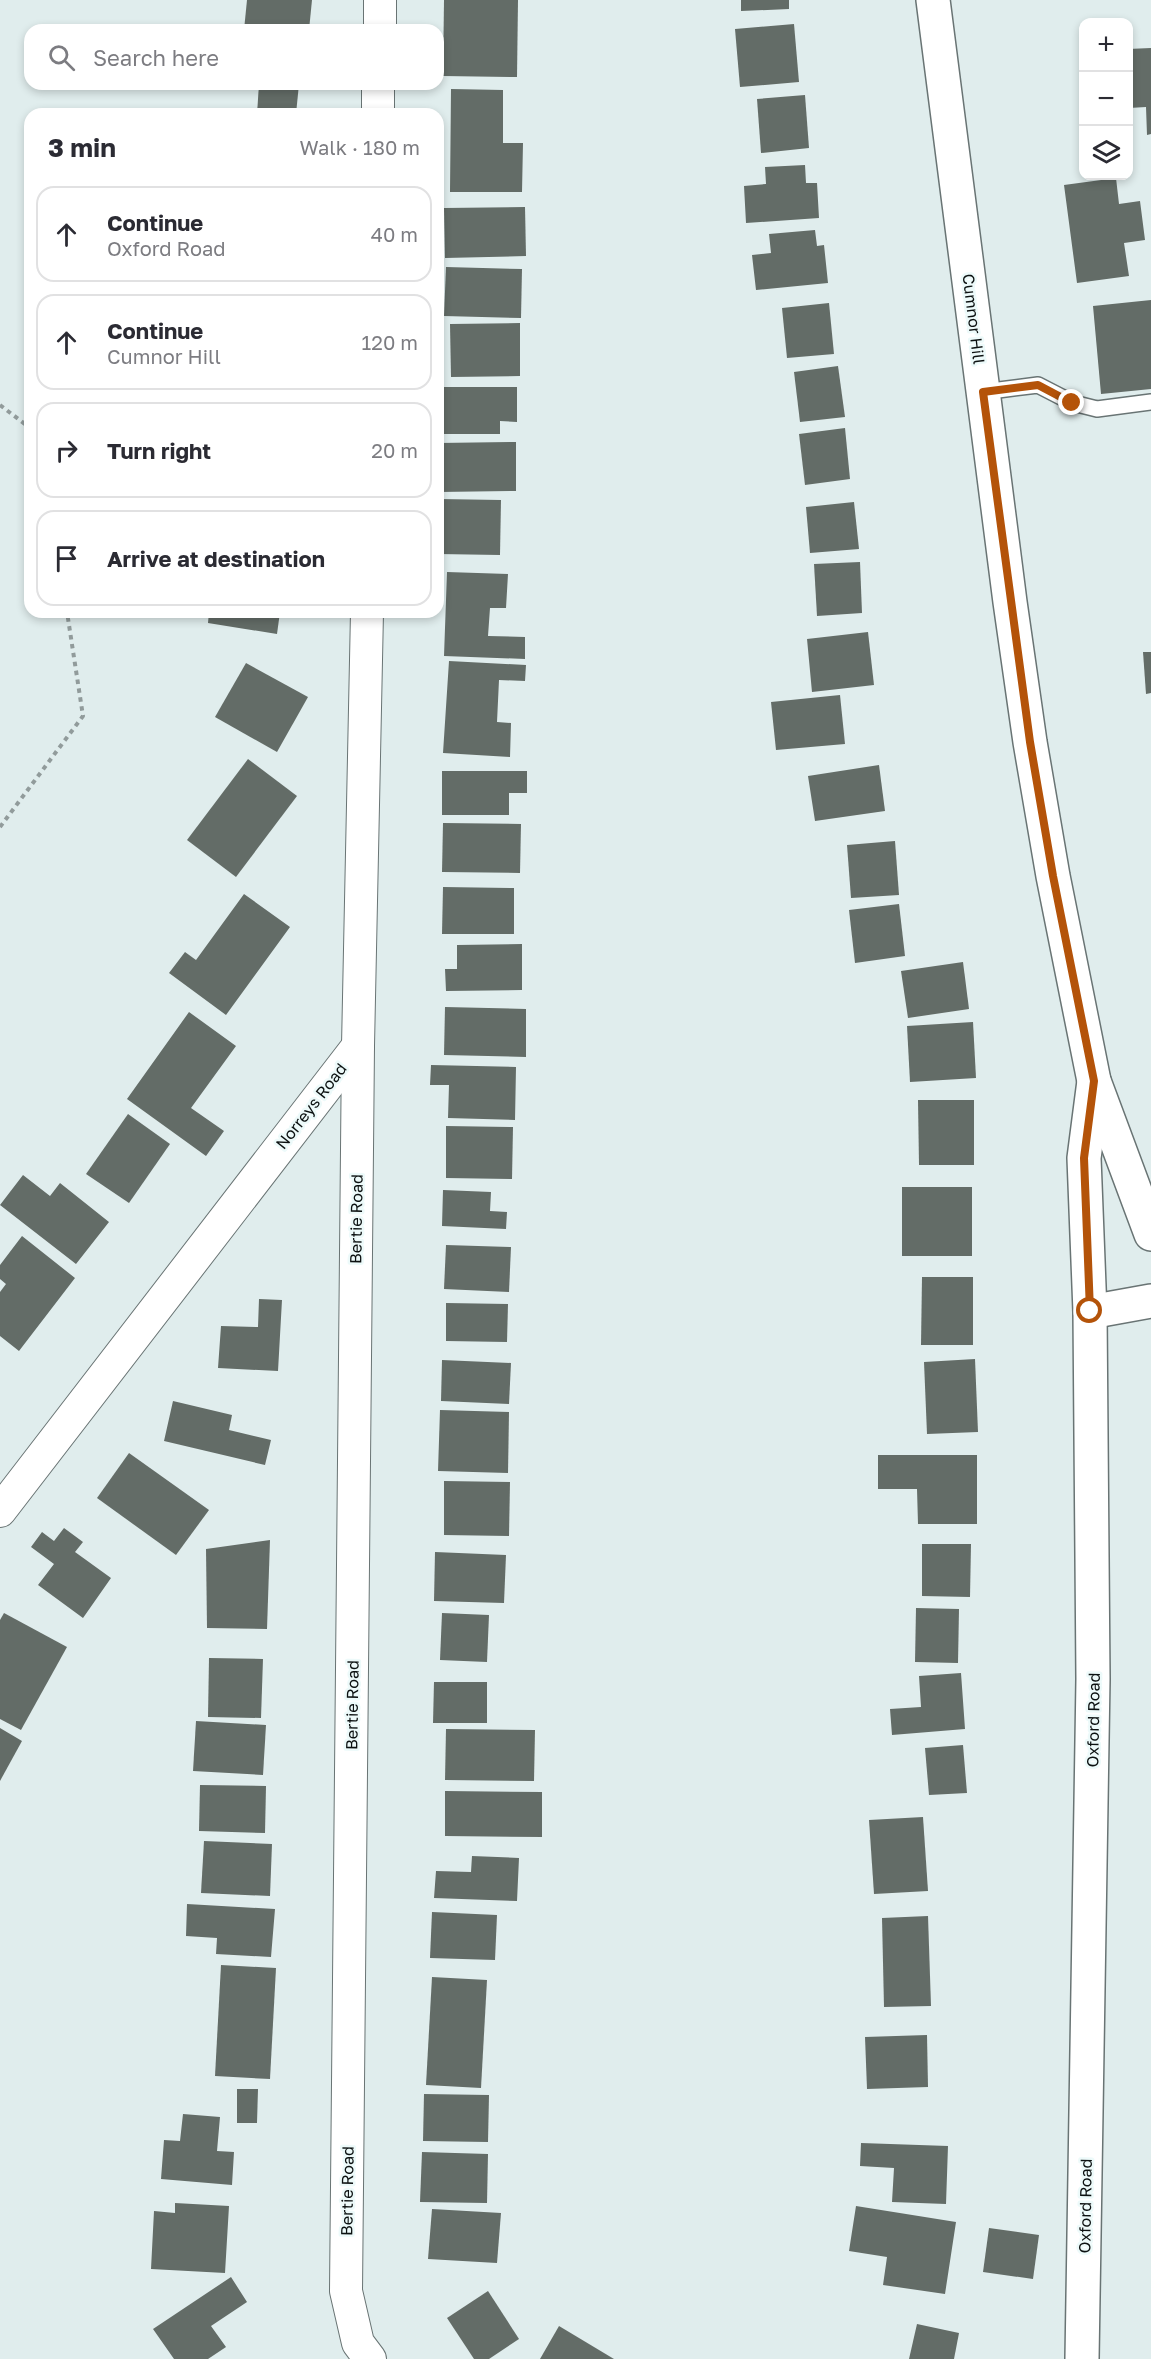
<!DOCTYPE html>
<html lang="en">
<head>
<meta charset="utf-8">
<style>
	body { margin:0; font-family:"Golos Text",sans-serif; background:#f2f2f3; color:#2b2b33 }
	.controls { position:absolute; right:18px; top:18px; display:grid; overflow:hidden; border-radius:12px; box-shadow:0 3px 9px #0003 }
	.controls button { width:54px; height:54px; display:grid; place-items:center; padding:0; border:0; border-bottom:2px solid #e1e1e2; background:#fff; color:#2b2b33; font:30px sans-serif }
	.stop { position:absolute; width:18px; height:18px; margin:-14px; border:4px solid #b45309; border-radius:50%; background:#fff }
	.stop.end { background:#b45309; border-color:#fff; box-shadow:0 2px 6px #0008 }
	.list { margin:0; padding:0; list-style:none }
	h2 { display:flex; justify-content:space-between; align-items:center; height:78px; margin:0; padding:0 24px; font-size:26px }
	h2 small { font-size:20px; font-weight:400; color:#7c7c81 }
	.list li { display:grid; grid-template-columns:39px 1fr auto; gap:18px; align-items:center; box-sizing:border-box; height:96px; margin:0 12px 12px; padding:0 12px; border:2px solid #e1e1e2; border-radius:18px }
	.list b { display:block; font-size:22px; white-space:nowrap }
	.list p { margin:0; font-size:20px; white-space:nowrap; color:#7c7c81 }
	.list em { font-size:20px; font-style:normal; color:#7c7c81 }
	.icon { flex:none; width:33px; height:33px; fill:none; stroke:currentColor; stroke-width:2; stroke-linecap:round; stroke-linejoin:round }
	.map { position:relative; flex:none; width:1151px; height:2359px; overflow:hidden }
	.search { position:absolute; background:#fff; box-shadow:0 3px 9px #0003; left:24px; top:24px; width:420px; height:66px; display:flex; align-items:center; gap:15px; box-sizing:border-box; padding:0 21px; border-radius:18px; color:#7c7c81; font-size:22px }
	.panel { position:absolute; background:#fff; box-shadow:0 3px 9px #0003; left:24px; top:108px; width:420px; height:510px; border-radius:18px }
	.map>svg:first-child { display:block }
	.building { fill:#636c67 }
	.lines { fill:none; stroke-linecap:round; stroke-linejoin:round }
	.service-casing { stroke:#697474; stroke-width:18 }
	.minor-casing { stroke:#697474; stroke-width:34 }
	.tertiary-casing { stroke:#697474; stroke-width:36 }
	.path { stroke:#919b9b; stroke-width:4; stroke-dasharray:4.5 4.5; stroke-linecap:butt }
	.service { stroke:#fff; stroke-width:15 }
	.minor { stroke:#fff; stroke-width:32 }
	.tertiary { stroke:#fff; stroke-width:33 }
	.route { stroke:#b45309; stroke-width:8 }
	.labels { text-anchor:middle; stroke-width:5; stroke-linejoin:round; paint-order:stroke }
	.street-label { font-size:16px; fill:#0c1111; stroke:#edfafa }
</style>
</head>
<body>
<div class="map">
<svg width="1151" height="2359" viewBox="0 0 1151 2359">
	<rect width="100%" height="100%" fill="#e0eded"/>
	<g class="building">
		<polygon points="247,0 312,0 309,30 244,30"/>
		<polygon points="444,0 518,0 517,77 443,76"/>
		<polygon points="741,0 789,0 789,9 741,11"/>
		<polygon points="794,24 799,82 740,87 735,29"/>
		<polygon points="1151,48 1151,134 1147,135 1146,107 1129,108 1128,49"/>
		<polygon points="259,84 299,84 296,114 257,114"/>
		<polygon points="451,89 503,90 503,143 523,143 522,192 450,192"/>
		<polygon points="805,95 809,148 761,153 757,99"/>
		<polygon points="805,165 806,183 817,183 819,218 746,223 744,186 766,184 765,167"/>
		<polygon points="1116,178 1119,204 1140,201 1145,240 1124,243 1129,276 1077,283 1064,185"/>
		<polygon points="525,207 526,256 445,258 444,208"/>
		<polygon points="815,230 817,246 824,245 828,283 756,290 752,255 771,253 769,234"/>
		<polygon points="446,267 522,269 521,318 444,316"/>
		<polygon points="1151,300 1151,389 1101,394 1093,306"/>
		<polygon points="829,303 834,354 787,358 782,308"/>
		<polygon points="520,323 520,376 451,377 450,324"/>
		<polygon points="838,366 845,417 800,422 794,372"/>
		<polygon points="442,387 517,387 517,422 500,421 500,434 442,434"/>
		<polygon points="845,428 850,479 805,485 799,434"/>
		<polygon points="516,442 516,491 439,492 438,443"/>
		<polygon points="439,499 501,500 500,555 438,554"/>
		<polygon points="854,502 859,549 810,553 806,507"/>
		<polygon points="860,562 862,613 817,616 814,564"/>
		<polygon points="447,572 508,574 506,608 490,608 488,636 525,637 525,659 444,656"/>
		<polygon points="209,612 280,612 277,634 208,623"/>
		<polygon points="868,632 874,685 812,692 807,639"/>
		<polygon points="1143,652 1151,652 1151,693 1146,694"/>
		<polygon points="449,661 526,665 525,681 499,680 497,722 511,723 510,757 443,753"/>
		<polygon points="246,663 308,697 277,752 215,717"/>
		<polygon points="840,695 845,744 776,750 771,702"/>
		<polygon points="248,759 297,796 236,877 187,840"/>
		<polygon points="879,765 885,811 815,821 808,776"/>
		<polygon points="442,771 527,771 527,793 509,793 509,815 442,815"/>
		<polygon points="443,823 521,824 520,873 442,872"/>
		<polygon points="895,841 899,895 851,898 847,845"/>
		<polygon points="443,887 514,888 514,934 442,934"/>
		<polygon points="244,894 290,927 226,1015 169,973 185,952 196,960"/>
		<polygon points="899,904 905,956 855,963 849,910"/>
		<polygon points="522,944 522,990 446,991 445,969 457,969 457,945"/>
		<polygon points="963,962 969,1009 908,1018 901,971"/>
		<polygon points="445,1007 526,1009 526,1057 444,1055"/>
		<polygon points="189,1012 236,1046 191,1108 224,1131 206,1156 127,1099"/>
		<polygon points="973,1022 976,1078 910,1082 907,1026"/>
		<polygon points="431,1065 516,1067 515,1120 448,1118 449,1085 430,1085"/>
		<polygon points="918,1100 974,1100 974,1165 919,1165"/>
		<polygon points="128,1114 170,1144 129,1203 86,1174"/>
		<polygon points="446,1126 513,1127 512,1179 446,1178"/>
		<polygon points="23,1175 50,1196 60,1183 109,1222 76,1264 0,1205"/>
		<rect x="902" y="1187" width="70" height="69"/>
		<polygon points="443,1190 491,1192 490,1211 507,1212 506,1229 442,1226"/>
		<polygon points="22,1236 75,1278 19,1351 0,1336 0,1292 6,1284 0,1279 0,1265"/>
		<polygon points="446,1245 511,1247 509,1292 444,1289"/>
		<polygon points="922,1277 973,1277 973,1345 921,1345"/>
		<polygon points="259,1299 282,1300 278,1371 218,1368 221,1326 258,1327"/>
		<polygon points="446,1303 508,1304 507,1342 446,1341"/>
		<polygon points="975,1359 978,1432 927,1434 924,1362"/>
		<polygon points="442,1360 511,1363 509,1404 441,1401"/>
		<polygon points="173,1401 232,1415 229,1430 271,1440 265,1465 164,1441"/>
		<polygon points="440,1410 509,1412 508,1473 438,1471"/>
		<polygon points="129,1453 209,1510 176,1555 97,1498"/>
		<polygon points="878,1455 977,1455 977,1524 918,1524 917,1489 878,1489"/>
		<polygon points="444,1481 510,1482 509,1536 444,1535"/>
		<polygon points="64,1528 83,1542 75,1552 111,1578 83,1618 38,1585 54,1564 31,1547 42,1532 54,1541"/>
		<polygon points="270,1540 267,1629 207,1628 206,1549"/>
		<polygon points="922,1544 971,1544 970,1597 922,1596"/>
		<polygon points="435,1552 506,1555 504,1603 434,1601"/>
		<polygon points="916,1608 959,1609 958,1663 915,1662"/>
		<polygon points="4,1613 67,1647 21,1730 0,1719 0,1620"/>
		<polygon points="442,1613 489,1615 487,1662 440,1660"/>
		<polygon points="209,1658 263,1659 261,1718 208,1717"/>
		<polygon points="961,1673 965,1729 892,1735 890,1709 921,1707 919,1676"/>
		<polygon points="434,1682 487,1682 487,1723 433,1723"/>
		<polygon points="196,1721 266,1725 263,1775 193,1771"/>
		<polygon points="0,1728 22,1741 0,1781"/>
		<polygon points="446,1729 535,1730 534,1781 445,1780"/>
		<polygon points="963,1745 967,1793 929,1795 925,1748"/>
		<polygon points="200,1785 266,1786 265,1833 199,1831"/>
		<polygon points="445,1791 542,1792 542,1837 445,1836"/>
		<polygon points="923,1817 928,1891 874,1894 869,1820"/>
		<polygon points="204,1841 272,1844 270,1896 201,1893"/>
		<polygon points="472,1856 519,1858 517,1901 434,1898 436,1871 471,1872"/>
		<polygon points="187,1904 275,1909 271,1957 216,1954 217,1938 186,1936"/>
		<polygon points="432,1912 497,1915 495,1960 430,1958"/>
		<polygon points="928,1916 931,2006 884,2007 882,1918"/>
		<polygon points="221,1965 276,1968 270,2079 215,2076"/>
		<polygon points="432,1977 487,1980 481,2088 426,2085"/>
		<polygon points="927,2035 928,2087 867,2089 865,2037"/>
		<polygon points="237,2089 258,2089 257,2123 237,2123"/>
		<polygon points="424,2094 489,2095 488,2142 423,2141"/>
		<polygon points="183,2114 220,2117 217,2151 234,2152 232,2185 161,2179 164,2140 180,2141"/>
		<polygon points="861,2143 948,2146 946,2204 892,2202 894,2168 860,2166"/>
		<polygon points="422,2152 488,2154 487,2203 420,2202"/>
		<polygon points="175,2203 229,2206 225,2273 151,2269 154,2211 175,2213"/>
		<polygon points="856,2206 956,2222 945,2294 883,2285 887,2257 849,2251"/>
		<polygon points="432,2209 501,2213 497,2263 428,2259"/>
		<polygon points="989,2228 1039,2235 1033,2279 983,2272"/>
		<polygon points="231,2277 247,2302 211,2326 226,2347 208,2359 174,2359 153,2329"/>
		<polygon points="488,2291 519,2339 489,2359 474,2359 447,2318"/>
		<polygon points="917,2324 959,2333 954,2359 909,2359"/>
		<polygon points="559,2326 614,2359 540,2359"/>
	</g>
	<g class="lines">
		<defs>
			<polyline id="service" points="983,392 1038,385 1073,403 1097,409 1151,402"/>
			<g id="minor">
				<polyline points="380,30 380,0"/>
				<polyline points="378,114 378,84"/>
				<polyline points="367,612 358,1046 346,2291 358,2343 370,2359"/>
				<polyline points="0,1511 358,1046"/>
			</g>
			<g id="tertiary">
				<polyline points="933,0 1010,602 1030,742 1053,876 1094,1081 1151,1234"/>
				<polyline points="1090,1312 1151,1301"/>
				<polyline points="1082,2359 1093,1679 1090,1312 1084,1158 1094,1081"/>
			</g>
		</defs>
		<use href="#service" class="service-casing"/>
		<use href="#minor" class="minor-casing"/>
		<use href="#tertiary" class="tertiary-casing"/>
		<g class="path">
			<polyline points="0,405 30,428"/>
			<polyline points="0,827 83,716 67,612"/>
		</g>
		<use href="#service" class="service"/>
		<use href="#minor" class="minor"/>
		<use href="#tertiary" class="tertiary"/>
	</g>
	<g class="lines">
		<polyline class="route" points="1072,403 1038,385 983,392 1030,742 1053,876 1094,1081 1084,1158 1090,1311"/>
	</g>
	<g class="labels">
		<g class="street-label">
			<text transform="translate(974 319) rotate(83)" y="6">Cumnor Hill</text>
			<text transform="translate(311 1106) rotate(-52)" y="6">Norreys Road</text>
			<text transform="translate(356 1219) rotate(-89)" y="6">Bertie Road</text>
			<text transform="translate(352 1705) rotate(-89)" y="6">Bertie Road</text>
			<text transform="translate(1093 1720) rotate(-89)" y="6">Oxford Road</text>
			<text transform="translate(347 2191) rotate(-89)" y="6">Bertie Road</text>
			<text transform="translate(1085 2206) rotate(-89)" y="6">Oxford Road</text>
		</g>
	</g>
</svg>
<div class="controls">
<button>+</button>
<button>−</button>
<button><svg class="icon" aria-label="layers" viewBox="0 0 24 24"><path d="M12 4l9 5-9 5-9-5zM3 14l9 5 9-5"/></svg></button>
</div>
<div class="stop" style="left:1090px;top:1311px"></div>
<div class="stop end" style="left:1072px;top:403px"></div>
<div class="search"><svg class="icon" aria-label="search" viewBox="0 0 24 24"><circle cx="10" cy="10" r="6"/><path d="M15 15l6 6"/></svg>Search here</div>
<section class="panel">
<h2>3 min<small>Walk · 180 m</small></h2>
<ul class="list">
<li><svg class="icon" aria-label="ahead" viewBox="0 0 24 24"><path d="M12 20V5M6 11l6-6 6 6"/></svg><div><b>Continue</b><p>Oxford Road</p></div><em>40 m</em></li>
<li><svg class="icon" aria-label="ahead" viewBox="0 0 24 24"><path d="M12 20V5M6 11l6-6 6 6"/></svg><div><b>Continue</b><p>Cumnor Hill</p></div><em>120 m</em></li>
<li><svg class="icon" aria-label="right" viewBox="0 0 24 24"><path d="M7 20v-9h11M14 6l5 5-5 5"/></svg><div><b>Turn right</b></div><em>20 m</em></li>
<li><svg class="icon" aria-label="arrive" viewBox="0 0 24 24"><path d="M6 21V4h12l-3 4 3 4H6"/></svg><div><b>Arrive at destination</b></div></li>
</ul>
</section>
</div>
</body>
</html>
